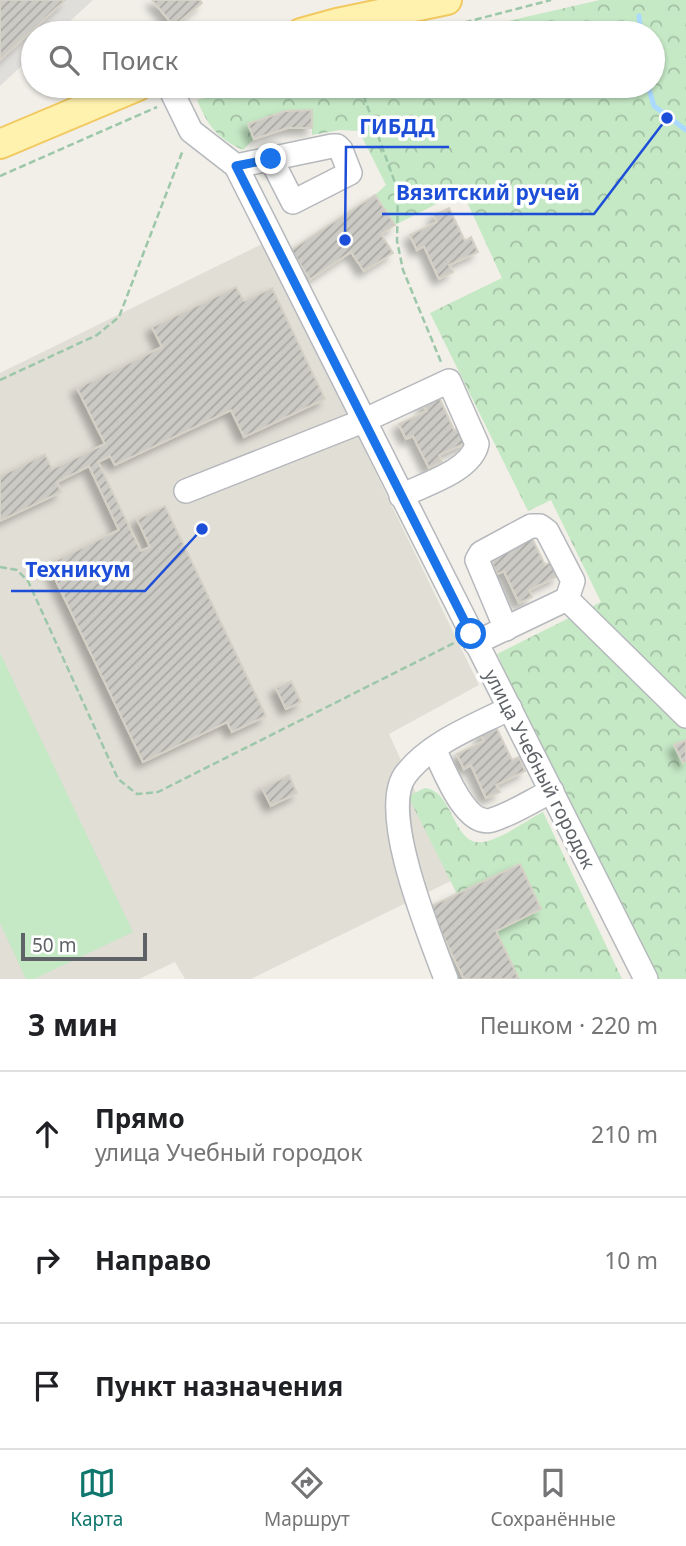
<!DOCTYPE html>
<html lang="ru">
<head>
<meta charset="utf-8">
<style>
	body { margin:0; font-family:"Noto Sans",sans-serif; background:#f6f6f6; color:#202124 }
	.scale { position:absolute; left:21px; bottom:18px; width:126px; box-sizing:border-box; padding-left:7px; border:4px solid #5f6368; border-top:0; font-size:19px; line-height:24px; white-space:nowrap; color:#5f6368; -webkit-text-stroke:5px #fff; paint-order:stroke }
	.stop { position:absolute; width:21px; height:21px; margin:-16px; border:5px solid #1a73e8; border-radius:50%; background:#fff }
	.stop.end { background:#1a73e8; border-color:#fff; box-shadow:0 2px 7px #0008 }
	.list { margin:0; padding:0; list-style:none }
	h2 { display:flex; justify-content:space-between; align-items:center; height:91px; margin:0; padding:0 28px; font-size:30px }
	h2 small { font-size:23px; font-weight:400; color:#757577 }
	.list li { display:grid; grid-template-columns:46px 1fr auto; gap:21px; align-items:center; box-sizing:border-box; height:126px; padding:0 28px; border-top:2px solid #e0e0e0 }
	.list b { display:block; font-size:26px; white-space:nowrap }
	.list p { margin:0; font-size:23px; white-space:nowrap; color:#757577 }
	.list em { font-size:23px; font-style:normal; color:#757577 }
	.icon { flex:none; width:38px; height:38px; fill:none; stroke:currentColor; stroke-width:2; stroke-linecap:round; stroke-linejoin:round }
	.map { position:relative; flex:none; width:686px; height:979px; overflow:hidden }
	.search { position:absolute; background:#fff; box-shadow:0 2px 5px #0004; left:21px; right:21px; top:21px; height:77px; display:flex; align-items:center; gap:18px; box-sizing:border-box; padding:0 24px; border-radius:38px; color:#757577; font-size:26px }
	.sheet { height:469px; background:#fff }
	nav { display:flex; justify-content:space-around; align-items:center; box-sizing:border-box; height:98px; border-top:2px solid #e0e0e0; background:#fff; font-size:19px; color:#757577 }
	nav a { display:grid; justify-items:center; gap:4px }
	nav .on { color:#0f766e }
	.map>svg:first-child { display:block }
	.industrial { fill:#e0deda }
	.education { fill:#e1ded6 }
	.forest { fill:url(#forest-crowns) }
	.park { fill:#c5e8c5 }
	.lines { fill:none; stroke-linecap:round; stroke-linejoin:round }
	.stream { stroke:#aadaff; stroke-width:5 }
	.building { fill:url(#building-hatch); stroke:#d6d1c6; stroke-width:2; filter:url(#shadow) }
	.minor-casing { stroke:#b5b8bc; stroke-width:26 }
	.major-casing { stroke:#f2c960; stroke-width:32 }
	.path { stroke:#9cc7a9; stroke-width:2.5; stroke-dasharray:7 3.5; stroke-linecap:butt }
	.minor { stroke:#fff; stroke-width:23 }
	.major { stroke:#fff2af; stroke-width:28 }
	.route { stroke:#1a73e8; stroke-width:9 }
	.labels { text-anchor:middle; stroke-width:7; stroke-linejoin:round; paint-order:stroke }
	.street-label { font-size:19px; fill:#5f6368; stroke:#fff }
	.leader { fill:none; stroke:#1d4ed8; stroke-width:2.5 }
	.callout-dot { fill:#1d4ed8; stroke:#fff; stroke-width:2.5 }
	.callout-label { font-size:21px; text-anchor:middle; font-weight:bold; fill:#1d4ed8; stroke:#fff; stroke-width:7; stroke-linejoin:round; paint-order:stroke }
</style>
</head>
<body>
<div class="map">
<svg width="686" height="979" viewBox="0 0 686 979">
	<defs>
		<pattern id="forest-crowns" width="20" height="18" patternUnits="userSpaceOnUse" patternTransform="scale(1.75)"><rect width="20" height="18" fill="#c5e8c5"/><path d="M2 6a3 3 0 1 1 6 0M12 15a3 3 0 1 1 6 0" fill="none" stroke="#a3c0a4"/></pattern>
		<pattern id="building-hatch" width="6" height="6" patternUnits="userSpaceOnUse" patternTransform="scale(1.75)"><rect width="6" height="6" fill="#cccac5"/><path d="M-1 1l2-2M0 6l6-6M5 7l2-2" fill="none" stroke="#a9a8a4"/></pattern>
		<filter id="shadow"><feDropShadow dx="-6" dy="6" stdDeviation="3.5" flood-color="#0004"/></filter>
	</defs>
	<rect width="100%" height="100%" fill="#f1efe8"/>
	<polygon class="industrial" points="0,0 93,0 57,33 33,33 33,55 0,86"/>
	<polygon class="education" points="264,243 479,685 389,734 455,879 251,979 185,979 175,962 139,979 0,979 0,373"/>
	<g class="forest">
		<path d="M600,0H686V979H651L497,654L601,602L551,500L528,511L430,313L502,278L462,191L395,225L375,195L386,185L359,131L340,130L312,135V111H285L248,124L254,139L243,150C217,138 208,126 197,100L253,86H653V33H455Z"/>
		<path d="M425,788C454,791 453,847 483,842C502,839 525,821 543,812L622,979H519L496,931L541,909L520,865L457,894L408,796Z"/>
	</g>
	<polygon class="park" points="0,653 133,932 34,979 26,979 0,923"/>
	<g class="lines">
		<g class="stream">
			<polyline points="639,16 641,33"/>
			<polyline points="648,86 654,106 686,130"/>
		</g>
	</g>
	<g class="building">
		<polygon points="0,0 65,0 0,60"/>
		<polygon points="152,0 200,0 202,3 174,26"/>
		<polygon points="312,110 312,128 287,128 254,139 248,124 285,111"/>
		<polygon points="375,195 395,225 381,234 393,253 364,271 351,252 310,279 291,250"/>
		<polygon points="449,208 465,241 471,237 478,252 449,265 453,272 439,279 424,246 417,250 410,235 437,222 434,215"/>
		<polygon points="236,287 244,301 272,288 325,399 244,437 231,410 115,465 110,456 98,462 141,551 150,547 137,519 165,506 266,716 232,732 227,722 143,762 48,564 119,530 89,466 57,482 61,492 0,521 0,476 45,454 52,469 105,444 77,388 162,347 152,327"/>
		<polygon points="439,397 454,430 461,427 468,442 439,455 442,462 429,468 413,436 406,439 399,424 427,411 423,405"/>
		<polygon points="529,532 545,565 551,562 558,576 529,590 532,597 519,603 504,571 497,574 490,559"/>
		<polygon points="291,681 301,702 286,709 276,688"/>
		<polygon points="496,727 512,760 519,757 525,771 496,785 500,792 486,798 471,765 464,769 457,754 484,741 481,734"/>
		<polygon points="686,740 686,761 683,763 674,745"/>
		<polygon points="289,775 297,793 271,806 262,788"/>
		<polygon points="520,864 541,909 496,931 519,979 464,979 429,907"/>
	</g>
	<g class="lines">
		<defs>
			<g id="minor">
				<polyline points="169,86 191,131 236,166 646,979"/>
				<polyline points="236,166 332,146 337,146 341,150 350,173 293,202 271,159"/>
				<path d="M186,491L363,421L449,381L477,444C471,471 425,484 401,496"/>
				<polyline points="506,629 477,560 481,553 531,526 540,526 547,531 573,581 567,599 686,716"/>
				<polyline points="475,643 567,599"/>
				<path d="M434,749C444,769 465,828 492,820C512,814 533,800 552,791"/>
				<path d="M446,979C431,938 377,810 406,774C431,742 475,726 510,708"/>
			</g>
			<g id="major">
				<polyline points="301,33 337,23 447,0"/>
				<polyline points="0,144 138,86"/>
			</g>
		</defs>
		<use href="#minor" class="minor-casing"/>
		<use href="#major" class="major-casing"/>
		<g class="path">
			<polyline points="424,33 551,0"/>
			<polyline points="360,86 398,191 397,241 403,270 441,362"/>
			<polyline points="197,94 227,86"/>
			<polyline points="0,176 157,107"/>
			<polyline points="0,380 97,335 119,317 183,150"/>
			<polyline points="0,567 17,570 28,581 118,779 137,794 158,792 456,642"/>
		</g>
		<use href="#minor" class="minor"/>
		<use href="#major" class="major"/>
	</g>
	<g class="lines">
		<polyline class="route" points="271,159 236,166 471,634"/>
	</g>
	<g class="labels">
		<g class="street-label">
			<text transform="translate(540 769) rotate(63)" y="7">улица Учебный городок</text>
		</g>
	</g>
	<path class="leader" d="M345 240L346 147H449M667 118L594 214H382M202 529L145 591H11"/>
	<g class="callout-dot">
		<circle cx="345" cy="240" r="7"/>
		<circle cx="667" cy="118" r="7"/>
		<circle cx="202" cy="529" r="7"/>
	</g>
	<g class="callout-label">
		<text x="397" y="134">ГИБДД</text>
		<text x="488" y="200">Вязитский ручей</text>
		<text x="78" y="577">Техникум</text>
	</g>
</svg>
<div class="scale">50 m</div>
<div class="stop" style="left:471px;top:634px"></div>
<div class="stop end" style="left:271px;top:159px"></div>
<div class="search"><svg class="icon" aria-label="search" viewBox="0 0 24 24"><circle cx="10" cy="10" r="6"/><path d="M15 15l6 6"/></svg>Поиск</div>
</div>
<section class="sheet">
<h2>3 мин<small>Пешком · 220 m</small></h2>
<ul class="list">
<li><svg class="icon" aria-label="ahead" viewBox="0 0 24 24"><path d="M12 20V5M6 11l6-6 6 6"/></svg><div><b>Прямо</b><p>улица Учебный городок</p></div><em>210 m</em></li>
<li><svg class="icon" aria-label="right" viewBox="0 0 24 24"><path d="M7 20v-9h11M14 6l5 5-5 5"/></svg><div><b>Направо</b></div><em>10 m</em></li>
<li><svg class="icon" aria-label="arrive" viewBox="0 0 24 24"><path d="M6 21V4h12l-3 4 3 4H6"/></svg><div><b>Пункт назначения</b></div></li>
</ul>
</section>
<nav>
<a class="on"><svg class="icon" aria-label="map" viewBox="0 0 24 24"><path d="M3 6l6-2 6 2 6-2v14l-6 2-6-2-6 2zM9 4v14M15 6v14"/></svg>Карта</a>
<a><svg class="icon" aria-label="directions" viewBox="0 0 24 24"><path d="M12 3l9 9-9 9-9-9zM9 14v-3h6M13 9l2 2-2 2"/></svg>Маршрут</a>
<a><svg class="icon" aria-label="saved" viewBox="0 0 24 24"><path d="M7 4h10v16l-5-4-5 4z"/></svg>Сохранённые</a>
</nav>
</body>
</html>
